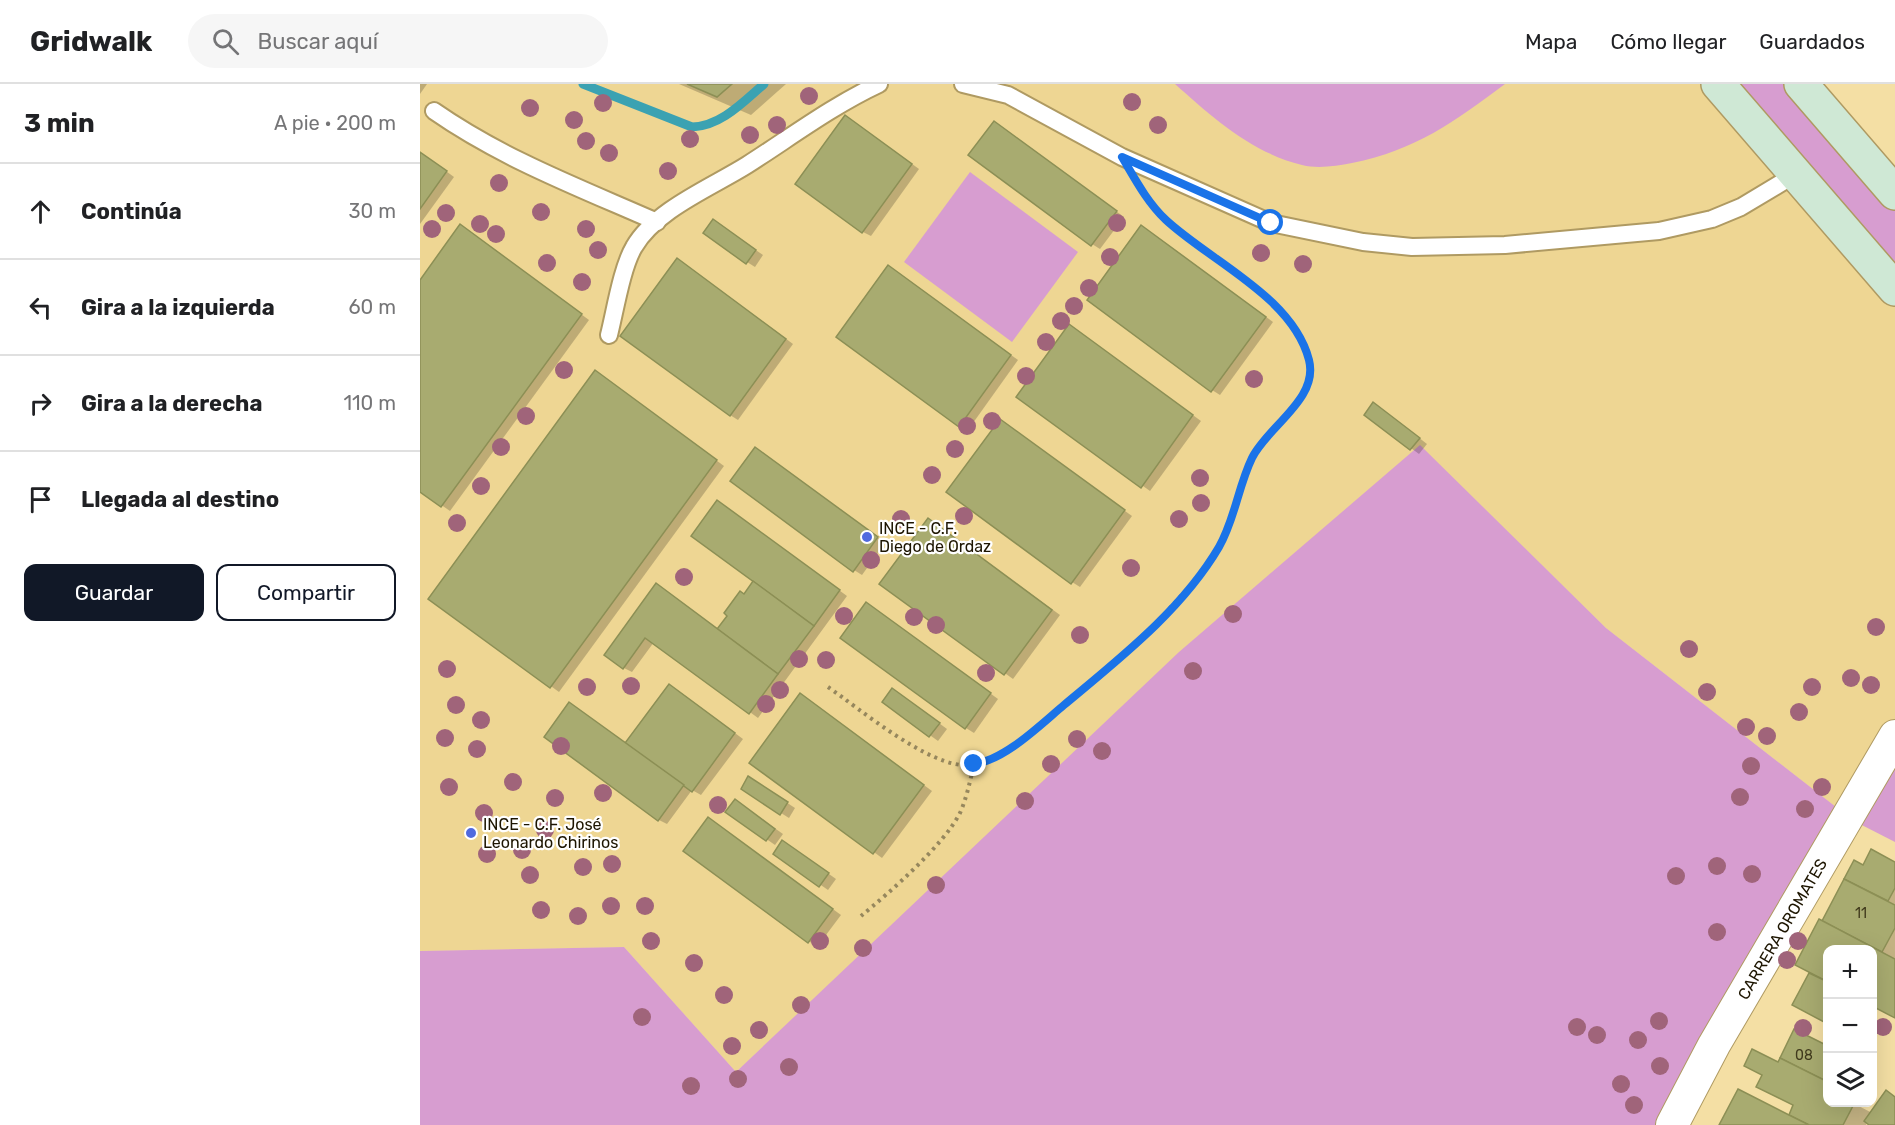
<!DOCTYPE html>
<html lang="es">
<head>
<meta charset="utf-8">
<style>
	body { margin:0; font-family:Rubik,sans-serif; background:#f6f6f6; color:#202124 }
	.controls { position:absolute; right:18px; bottom:18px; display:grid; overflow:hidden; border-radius:12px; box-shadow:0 6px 24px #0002 }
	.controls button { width:54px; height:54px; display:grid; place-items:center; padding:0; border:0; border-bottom:2px solid #e0e0e0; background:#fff; color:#202124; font:30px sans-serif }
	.stop { position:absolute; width:18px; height:18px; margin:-14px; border:4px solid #1a73e8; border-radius:50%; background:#fff }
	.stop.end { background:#1a73e8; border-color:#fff; box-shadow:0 2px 6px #0008 }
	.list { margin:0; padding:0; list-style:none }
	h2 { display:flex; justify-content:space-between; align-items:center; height:78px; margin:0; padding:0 24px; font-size:26px }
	h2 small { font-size:20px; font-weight:400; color:#757577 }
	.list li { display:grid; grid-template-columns:39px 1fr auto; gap:18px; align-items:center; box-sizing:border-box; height:96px; padding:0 24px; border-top:2px solid #e0e0e0 }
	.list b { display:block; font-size:22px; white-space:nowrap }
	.list em { font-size:20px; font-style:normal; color:#757577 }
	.actions { display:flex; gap:12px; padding:18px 24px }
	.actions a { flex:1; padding:14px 0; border:2px solid #111827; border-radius:12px; text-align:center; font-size:21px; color:#111827 }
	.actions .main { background:#111827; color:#fff }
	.icon { flex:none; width:33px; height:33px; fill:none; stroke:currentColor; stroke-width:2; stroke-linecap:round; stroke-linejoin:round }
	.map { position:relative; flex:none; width:1475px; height:1041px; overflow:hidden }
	header { display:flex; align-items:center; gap:36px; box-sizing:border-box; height:84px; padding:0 30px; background:#fff; border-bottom:2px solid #e0e0e0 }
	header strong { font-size:28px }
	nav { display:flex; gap:33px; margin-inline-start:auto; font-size:21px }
	.search { width:420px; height:54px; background:#f6f6f6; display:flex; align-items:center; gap:15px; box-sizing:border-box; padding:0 21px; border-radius:33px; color:#757577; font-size:22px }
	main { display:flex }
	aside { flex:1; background:#fff }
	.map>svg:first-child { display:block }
	.built { fill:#eed693 }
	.green { fill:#d79dd0 }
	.shadow { fill:#0003 }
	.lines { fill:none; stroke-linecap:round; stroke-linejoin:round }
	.stream { stroke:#3ba2b2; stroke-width:9 }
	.building { fill:#a8ab70; stroke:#8c8f55; stroke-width:1.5 }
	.lane-casing { stroke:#af9a62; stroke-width:20 }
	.street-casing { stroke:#af9a62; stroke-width:34 }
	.secondary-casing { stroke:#af9a62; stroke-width:36 }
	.path { stroke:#96875d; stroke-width:4; stroke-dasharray:3 4.5; stroke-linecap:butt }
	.lane { stroke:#fff; stroke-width:16 }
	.street { stroke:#fff; stroke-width:32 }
	.secondary { stroke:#cfe8d5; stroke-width:33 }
	.tree { fill:#a0647a }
	.route { stroke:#1a73e8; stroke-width:8 }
	.poi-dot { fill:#506adf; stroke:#fff; stroke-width:2 }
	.labels { text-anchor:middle; stroke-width:4.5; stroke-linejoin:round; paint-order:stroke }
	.number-label { font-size:14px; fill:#403a1d }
	.poi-label { font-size:16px; fill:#1d1501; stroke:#fff; text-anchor:start }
	.street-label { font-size:16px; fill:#1d1501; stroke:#fff }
</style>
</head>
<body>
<header>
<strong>Gridwalk</strong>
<div class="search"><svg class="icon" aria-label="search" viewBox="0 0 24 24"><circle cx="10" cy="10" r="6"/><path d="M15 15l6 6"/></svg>Buscar aquí</div>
<nav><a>Mapa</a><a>Cómo llegar</a><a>Guardados</a></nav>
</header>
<main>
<aside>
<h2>3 min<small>A pie · 200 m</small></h2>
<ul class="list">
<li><svg class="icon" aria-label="ahead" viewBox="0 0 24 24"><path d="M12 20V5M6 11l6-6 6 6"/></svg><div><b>Continúa</b></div><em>30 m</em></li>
<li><svg class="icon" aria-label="left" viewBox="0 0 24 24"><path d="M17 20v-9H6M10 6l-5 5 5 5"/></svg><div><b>Gira a la izquierda</b></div><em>60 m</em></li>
<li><svg class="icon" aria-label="right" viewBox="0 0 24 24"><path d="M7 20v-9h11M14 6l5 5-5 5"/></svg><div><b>Gira a la derecha</b></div><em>110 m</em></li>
<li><svg class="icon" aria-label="arrive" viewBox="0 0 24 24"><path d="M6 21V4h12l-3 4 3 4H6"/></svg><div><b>Llegada al destino</b></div></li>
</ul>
<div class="actions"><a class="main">Guardar</a><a>Compartir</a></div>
</aside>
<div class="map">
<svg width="1475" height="1041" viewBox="0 0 1475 1041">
	<rect width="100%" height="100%" fill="#f4dfa4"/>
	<polygon class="built" points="0,0 1293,0 1475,209 1475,645 1425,730 1186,544 1000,362 608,715 316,988 204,863 0,867"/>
	<g class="green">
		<path d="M755,0H1085C1034,38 996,66 932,79C916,82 898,85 882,81C832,69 792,33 755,0Z"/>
		<polygon points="1298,0 1381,0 1475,109 1475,205"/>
		<polygon points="550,88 658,168 592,258 484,178"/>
		<polygon points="1000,361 1186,544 1425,730 1252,1041 0,1041 0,867 204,863 316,988 759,568"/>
		<polygon points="1475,658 1475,758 1430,735"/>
	</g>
	<g class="shadow">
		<polygon points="0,0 7,0 0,10"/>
		<polygon points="259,0 366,0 331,31"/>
		<polygon points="426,32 499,85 451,152 443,148"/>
		<polygon points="582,43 704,133 680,165 672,160"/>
		<polygon points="0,68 34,93 0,140"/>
		<polygon points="301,142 343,171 335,183 327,178"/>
		<polygon points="49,147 169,236 30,427 0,406 0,198"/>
		<polygon points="730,148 853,238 800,311 792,306"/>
		<polygon points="266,181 373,260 318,336 310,331"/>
		<polygon points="469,183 598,276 548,346 539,341"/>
		<polygon points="657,247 781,337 730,407 598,312"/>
		<polygon points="183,293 304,382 139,608 10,514"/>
		<polygon points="962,325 1007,360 999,370 946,331"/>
		<polygon points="580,337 712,432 660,503 652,498"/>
		<polygon points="344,370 465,459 442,491 434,486"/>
		<polygon points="305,422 427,512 338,634 234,558 212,588 204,584 236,501 298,546 335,497"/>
		<polygon points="516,441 640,531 593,595 462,500"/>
		<polygon points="455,525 578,615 554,649 546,644"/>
		<polygon points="257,606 323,655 281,711 272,706 247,740 239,736 150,620 206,660"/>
		<polygon points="481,611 527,645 518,657 464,618"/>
		<polygon points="388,616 512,707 462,774 331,678"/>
		<polygon points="337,699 375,724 369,734 361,729"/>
		<polygon points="323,722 363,750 355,761 307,728"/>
		<polygon points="289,735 421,831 397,863 265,767"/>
		<polygon points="371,763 416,795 408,806 355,769"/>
		<polygon points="1434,778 1444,783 1475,780 1475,933 1452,866 1408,866 1408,939 1374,921 1391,889 1403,839"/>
		<polygon points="1375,947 1408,964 1408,1018 1433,1019 1475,1041 1452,1041 1447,1038 1446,1041 1301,1041 1369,1033 1375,1022 1355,1012 1358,980"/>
	</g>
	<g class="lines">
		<path class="stream" d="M163,0L272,43C301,42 323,18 344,0"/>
	</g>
	<g class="building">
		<polygon points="267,0 312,0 297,13"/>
		<polygon points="425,31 492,80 442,149 375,100"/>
		<polygon points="574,37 697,127 671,162 548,71"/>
		<polygon points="0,68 27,87 0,125"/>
		<polygon points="293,135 336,166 326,180 283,149"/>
		<polygon points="40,140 162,230 21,423 0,408 0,196"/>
		<polygon points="721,141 846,233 791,308 667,216"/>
		<polygon points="257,174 366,255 310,332 200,252"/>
		<polygon points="468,181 591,271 539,343 416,253"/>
		<polygon points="649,240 773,331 721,404 596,313"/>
		<polygon points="175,286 297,376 130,604 8,515"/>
		<polygon points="953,318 1000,354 990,366 944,331"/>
		<polygon points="580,335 705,426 651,500 526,408"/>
		<polygon points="335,363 458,453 433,488 310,397"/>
		<polygon points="297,416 420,506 394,542 271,452"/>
		<polygon points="508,434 632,526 584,591 459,500"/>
		<polygon points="333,497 394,542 358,590 297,545 307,532 304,529 320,507 324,510"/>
		<polygon points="236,499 358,590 329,630 225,554 203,585 184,571"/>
		<polygon points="446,518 571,609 545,645 420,554"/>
		<polygon points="249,600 315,649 272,708 205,659"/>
		<polygon points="472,604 520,639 509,653 462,618"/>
		<polygon points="380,609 504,701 453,770 329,679"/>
		<polygon points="149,618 264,701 238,737 124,653"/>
		<polygon points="328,692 368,718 360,731 321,705"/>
		<polygon points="315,715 355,745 346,757 305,728"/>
		<polygon points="288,733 413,825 388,859 263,767"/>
		<polygon points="362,756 409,789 399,803 353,770"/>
		<polygon points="1451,765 1475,778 1475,804 1468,817 1424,795 1434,776 1443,781"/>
		<polygon points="1424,795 1475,821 1475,844 1462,868 1402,837"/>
		<polygon points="1399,835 1475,875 1475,934 1452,922 1452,866 1408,866 1408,898 1375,881"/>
		<polygon points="1389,889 1408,898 1406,939 1372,921"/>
		<polygon points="1374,945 1408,962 1404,977 1408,979 1408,998 1360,974"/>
		<polygon points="1332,965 1358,978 1360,974 1408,998 1408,1018 1435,1018 1423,1041 1389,1041 1369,1031 1373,1021 1336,1003 1342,991 1324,982"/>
		<polygon points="1318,1005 1369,1031 1389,1041 1299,1041"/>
		<polygon points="1466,1006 1475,1013 1475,1041 1449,1041 1444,1037"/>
	</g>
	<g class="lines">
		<defs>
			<g id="lane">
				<polyline points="543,0 588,11 702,73 851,139 943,158 992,163 1085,161 1239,147 1292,135 1321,123 1376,90"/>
				<path d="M14,27C83,75 160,104 237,138"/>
				<path d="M189,251C195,227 202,183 214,163C235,126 292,103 327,81C371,53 412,22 459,0"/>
			</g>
			<g id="street">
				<path id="s1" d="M1252,1041L1294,961L1475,652"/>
			</g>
			<g id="secondary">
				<polyline points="1298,0 1475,205"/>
				<polyline points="1381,0 1475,109"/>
			</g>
		</defs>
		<use href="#lane" class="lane-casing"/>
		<use href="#street" class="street-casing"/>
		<use href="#secondary" class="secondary-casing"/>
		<g class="path">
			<path d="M408,603C440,625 510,684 548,681C584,678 616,644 643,622C700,574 755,527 797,466C816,437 817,402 833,373C850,343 897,313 890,278C874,202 765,172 724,111"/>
			<path d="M441,832C470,808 523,762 540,729C547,713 550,697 554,680"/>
		</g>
		<use href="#lane" class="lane"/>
		<use href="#street" class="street"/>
		<use href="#secondary" class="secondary"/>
	</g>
	<g class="tree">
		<circle cx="389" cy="12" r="9"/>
		<circle cx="712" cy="18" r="9"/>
		<circle cx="183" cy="19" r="9"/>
		<circle cx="110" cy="24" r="9"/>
		<circle cx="154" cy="36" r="9"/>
		<circle cx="357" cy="41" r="9"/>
		<circle cx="738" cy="41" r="9"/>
		<circle cx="330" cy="51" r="9"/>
		<circle cx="270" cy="55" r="9"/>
		<circle cx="166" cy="57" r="9"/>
		<circle cx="189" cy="69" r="9"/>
		<circle cx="248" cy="87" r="9"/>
		<circle cx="79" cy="99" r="9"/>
		<circle cx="121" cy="128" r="9"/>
		<circle cx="26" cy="129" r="9"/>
		<circle cx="697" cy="139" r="9"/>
		<circle cx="60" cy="140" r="9"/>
		<circle cx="12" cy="145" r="9"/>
		<circle cx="166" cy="145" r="9"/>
		<circle cx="76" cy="150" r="9"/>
		<circle cx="178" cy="166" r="9"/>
		<circle cx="841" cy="169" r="9"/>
		<circle cx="690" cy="173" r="9"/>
		<circle cx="127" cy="179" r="9"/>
		<circle cx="883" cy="180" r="9"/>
		<circle cx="162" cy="198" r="9"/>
		<circle cx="669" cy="204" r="9"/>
		<circle cx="654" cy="222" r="9"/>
		<circle cx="641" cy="237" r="9"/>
		<circle cx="626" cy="258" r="9"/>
		<circle cx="144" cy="286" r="9"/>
		<circle cx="606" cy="292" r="9"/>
		<circle cx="834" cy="295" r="9"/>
		<circle cx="106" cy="332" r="9"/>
		<circle cx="572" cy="337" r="9"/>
		<circle cx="547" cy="342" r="9"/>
		<circle cx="81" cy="363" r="9"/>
		<circle cx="535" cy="365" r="9"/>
		<circle cx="512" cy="391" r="9"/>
		<circle cx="780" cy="394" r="9"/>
		<circle cx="61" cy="402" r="9"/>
		<circle cx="781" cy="419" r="9"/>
		<circle cx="544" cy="432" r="9"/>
		<circle cx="481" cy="435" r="9"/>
		<circle cx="759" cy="435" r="9"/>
		<circle cx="37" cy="439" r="9"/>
		<circle cx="451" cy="476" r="9"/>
		<circle cx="711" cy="484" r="9"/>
		<circle cx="264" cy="493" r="9"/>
		<circle cx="813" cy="530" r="9"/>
		<circle cx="424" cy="532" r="9"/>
		<circle cx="494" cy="533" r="9"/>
		<circle cx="516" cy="541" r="9"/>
		<circle cx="1456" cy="543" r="9"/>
		<circle cx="660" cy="551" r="9"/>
		<circle cx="1269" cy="565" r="9"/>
		<circle cx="379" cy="575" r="9"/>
		<circle cx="406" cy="576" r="9"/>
		<circle cx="27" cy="585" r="9"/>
		<circle cx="773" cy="587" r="9"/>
		<circle cx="566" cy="589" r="9"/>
		<circle cx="1431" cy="594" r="9"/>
		<circle cx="1451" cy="601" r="9"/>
		<circle cx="211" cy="602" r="9"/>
		<circle cx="167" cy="603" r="9"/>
		<circle cx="1392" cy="603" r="9"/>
		<circle cx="360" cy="606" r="9"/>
		<circle cx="1287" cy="608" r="9"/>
		<circle cx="346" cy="620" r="9"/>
		<circle cx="36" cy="621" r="9"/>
		<circle cx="1379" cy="628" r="9"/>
		<circle cx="61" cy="636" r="9"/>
		<circle cx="1326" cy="643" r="9"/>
		<circle cx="1347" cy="652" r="9"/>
		<circle cx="25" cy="654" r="9"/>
		<circle cx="657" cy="655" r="9"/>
		<circle cx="141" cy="662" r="9"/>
		<circle cx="57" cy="665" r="9"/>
		<circle cx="682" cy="667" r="9"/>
		<circle cx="631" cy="680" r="9"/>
		<circle cx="1331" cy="682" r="9"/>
		<circle cx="93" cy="698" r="9"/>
		<circle cx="29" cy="703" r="9"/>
		<circle cx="1402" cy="703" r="9"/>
		<circle cx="183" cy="709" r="9"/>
		<circle cx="1320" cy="713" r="9"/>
		<circle cx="135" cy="714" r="9"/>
		<circle cx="605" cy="717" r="9"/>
		<circle cx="298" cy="721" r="9"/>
		<circle cx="1385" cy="725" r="9"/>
		<circle cx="64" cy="729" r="9"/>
		<circle cx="125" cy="746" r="9"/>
		<circle cx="102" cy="766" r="9"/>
		<circle cx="67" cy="770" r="9"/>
		<circle cx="192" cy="780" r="9"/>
		<circle cx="1297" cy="782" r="9"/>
		<circle cx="163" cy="783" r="9"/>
		<circle cx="1332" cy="790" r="9"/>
		<circle cx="110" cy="791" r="9"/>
		<circle cx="1256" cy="792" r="9"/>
		<circle cx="516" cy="801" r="9"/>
		<circle cx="191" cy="822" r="9"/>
		<circle cx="225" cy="822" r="9"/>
		<circle cx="121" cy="826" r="9"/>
		<circle cx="158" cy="832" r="9"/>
		<circle cx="1297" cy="848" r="9"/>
		<circle cx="231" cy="857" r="9"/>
		<circle cx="400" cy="857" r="9"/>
		<circle cx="1378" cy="857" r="9"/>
		<circle cx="443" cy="864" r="9"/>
		<circle cx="1367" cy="876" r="9"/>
		<circle cx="274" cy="879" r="9"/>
		<circle cx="304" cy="911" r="9"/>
		<circle cx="381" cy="921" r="9"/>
		<circle cx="222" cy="933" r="9"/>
		<circle cx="1239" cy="937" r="9"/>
		<circle cx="1157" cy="943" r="9"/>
		<circle cx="1463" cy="943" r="9"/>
		<circle cx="1383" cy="944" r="9"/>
		<circle cx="339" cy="946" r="9"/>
		<circle cx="1177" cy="951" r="9"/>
		<circle cx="1218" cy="956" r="9"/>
		<circle cx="312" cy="962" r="9"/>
		<circle cx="1240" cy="982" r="9"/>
		<circle cx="369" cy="983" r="9"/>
		<circle cx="318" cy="995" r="9"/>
		<circle cx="1201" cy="1000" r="9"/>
		<circle cx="271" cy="1002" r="9"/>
		<circle cx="1214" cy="1021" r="9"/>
	</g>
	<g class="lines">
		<path class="route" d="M554,680C585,676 620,641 644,621C699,575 762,526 799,463C815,435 818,403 832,374C848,342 899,315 889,276C873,213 790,177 746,136C727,118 715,95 702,73L851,139"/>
	</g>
	<g class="poi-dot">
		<circle cx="447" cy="453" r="6"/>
		<circle cx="51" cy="749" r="6"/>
	</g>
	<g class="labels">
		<g class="number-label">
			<text x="1441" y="834">11</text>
			<text x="1384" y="976">08</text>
		</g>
		<g class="poi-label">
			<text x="459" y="450">INCE - C.F.<tspan x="459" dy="18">Diego de Ordaz</tspan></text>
			<text x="63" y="746">INCE - C.F. José<tspan x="63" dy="18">Leonardo Chirinos</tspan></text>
		</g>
		<g class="street-label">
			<text dy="6" stroke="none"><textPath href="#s1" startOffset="225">CARRERA OROMATES</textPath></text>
		</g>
	</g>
</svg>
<div class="controls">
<button>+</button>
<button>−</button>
<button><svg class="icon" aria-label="layers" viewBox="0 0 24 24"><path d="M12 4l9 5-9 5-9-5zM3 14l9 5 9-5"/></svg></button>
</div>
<div class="stop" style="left:851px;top:139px"></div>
<div class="stop end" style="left:554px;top:680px"></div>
</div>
</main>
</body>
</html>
